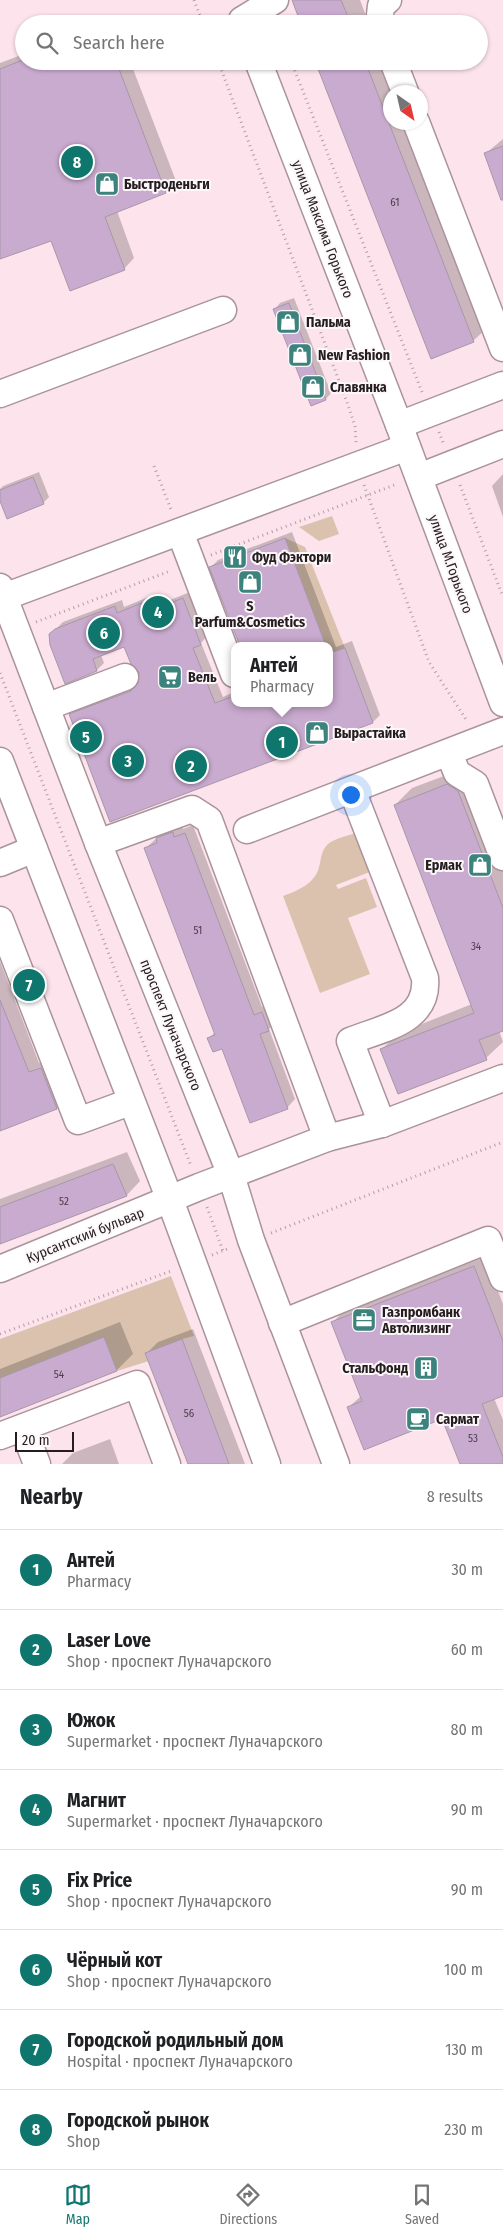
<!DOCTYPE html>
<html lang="en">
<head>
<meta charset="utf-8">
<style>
	body { margin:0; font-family:"Fira Sans Condensed",sans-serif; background:#f6f6f6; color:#202124 }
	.compass { position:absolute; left:383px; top:85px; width:45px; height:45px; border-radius:50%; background:#fff; box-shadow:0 1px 4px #0004; rotate:146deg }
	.scale { position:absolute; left:15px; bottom:12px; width:59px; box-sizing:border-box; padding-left:5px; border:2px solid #241c1f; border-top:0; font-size:14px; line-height:18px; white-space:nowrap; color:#241c1f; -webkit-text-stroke:4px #fcf7f9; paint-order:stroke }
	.you { position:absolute; left:350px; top:794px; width:18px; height:18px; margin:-12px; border:4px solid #fff; border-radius:50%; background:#1a73e8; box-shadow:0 0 0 8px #1a73e833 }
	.badge { display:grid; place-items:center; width:32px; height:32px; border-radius:50%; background:#0f766e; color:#fff; font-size:16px; font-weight:700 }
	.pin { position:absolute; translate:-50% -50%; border:2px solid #fff; box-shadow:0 1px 5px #0006 }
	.popup { position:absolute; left:231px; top:642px; width:102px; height:65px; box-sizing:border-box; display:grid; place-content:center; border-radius:10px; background:#fff; filter:drop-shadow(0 1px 4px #0005); font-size:16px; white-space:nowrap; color:#757577 }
	.popup b { font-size:19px; color:#202124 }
	.popup::after { content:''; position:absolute; left:50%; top:100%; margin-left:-10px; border:10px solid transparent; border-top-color:#fff }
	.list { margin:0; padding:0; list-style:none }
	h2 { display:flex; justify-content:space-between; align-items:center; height:65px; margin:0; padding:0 20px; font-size:21px }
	h2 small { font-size:16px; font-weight:400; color:#757577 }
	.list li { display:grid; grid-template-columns:32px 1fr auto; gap:15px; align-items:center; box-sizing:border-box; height:80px; padding:0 20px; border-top:1px solid #e0e0e0 }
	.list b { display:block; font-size:19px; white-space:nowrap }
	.list p { margin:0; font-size:16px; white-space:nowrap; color:#757577 }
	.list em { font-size:16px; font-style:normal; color:#757577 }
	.icon { flex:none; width:28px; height:28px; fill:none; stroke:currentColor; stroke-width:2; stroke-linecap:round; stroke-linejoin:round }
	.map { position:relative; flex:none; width:503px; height:1464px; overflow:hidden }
	.search { position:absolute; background:#fff; box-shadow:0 1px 4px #0004; left:15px; right:15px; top:15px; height:55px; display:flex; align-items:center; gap:12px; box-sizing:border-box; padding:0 18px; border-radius:28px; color:#757577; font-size:19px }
	.sheet { height:705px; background:#fff }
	nav { display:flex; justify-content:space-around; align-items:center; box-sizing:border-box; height:70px; border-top:1px solid #e0e0e0; background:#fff; font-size:14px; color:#757577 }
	nav a { display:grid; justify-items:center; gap:2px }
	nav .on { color:#0f766e }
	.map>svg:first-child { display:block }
	.green { fill:#dac2af }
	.shadow { fill:#0003 }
	.building { fill:#caabd0; stroke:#a698a9 }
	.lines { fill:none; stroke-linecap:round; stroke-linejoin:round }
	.minor-casing { stroke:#aa939b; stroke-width:29 }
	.path { stroke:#b29fa5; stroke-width:3; stroke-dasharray:1 4; stroke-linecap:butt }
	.minor { stroke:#fff; stroke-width:26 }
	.labels { text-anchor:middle; stroke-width:4; stroke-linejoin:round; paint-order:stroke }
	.number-label { font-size:11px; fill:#4e404b }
	.poi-label { font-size:14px; font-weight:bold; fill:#241c1f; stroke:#fcf7f9; text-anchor:start }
	.street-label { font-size:14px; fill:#241c1f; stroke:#fcf7f9 }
</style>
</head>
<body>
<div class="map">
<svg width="503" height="1464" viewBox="0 0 503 1464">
	<rect width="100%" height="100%" fill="#fde4ec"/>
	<g class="green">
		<polygon points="332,516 339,534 319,541 299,527"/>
		<polygon points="285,538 305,547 345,648 330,653 330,646 326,646"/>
		<path d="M360,832L375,870L336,885L338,889L366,878L377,907L348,918L370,974L320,993L283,896C297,891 315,884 319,867C321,860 321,851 327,845C334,838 351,835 360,832Z"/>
		<polygon points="171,1276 194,1336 182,1339 149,1361 117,1371 104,1337 0,1378 0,1339"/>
	</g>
	<g class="shadow">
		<polygon points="295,0 360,0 369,24 302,24"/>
		<polygon points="114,19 116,24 103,24"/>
		<polygon points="24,54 24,61 130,61 176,181 166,192 117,211 134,258 124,269 51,239 0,257 0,63"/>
		<polygon points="317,61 384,61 396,92 390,92 390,122 407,122 487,328 473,341"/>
		<polygon points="503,139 503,201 485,154"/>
		<polygon points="294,298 331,393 326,399 312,404 275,309 280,303"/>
		<polygon points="39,472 49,497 43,503 0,498 0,489 3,486"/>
		<polygon points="503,474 503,517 492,486"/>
		<polygon points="292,532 336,647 352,641 380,715 373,722 111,821 70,715 77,708 139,684 140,672 125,646 101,655 104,663 97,670 55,630 63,622 122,600 124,607 156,594 160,604 190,592 207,636 201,643 223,697 234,692 234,703 330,703 330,646 241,646 211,567 218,560"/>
		<polygon points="465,768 503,848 503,1029 499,1031 503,1042 486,1058 382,1049 399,1033 472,1004 395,805 412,788"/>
		<polygon points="181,825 183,829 193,825 262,1007 270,1004 277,1021 269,1029 295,1099 287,1108 223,1047 209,1038 215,1032 146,848 165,830"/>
		<polygon points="0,961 39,1063 51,1058 67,1098 57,1108 0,1118"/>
		<polygon points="127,1152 140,1181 127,1195 0,1242 0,1199"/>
		<polygon points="485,1257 503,1304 503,1394 494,1398 503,1420 503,1464 461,1464 443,1418 349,1407 361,1396 333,1322 343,1312"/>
		<polygon points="120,1322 133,1354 117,1370 0,1416 0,1369"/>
		<polygon points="193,1329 245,1464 189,1464 147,1353 158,1342"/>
		<polygon points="110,1439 119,1464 62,1464 73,1453"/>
	</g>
	<g class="building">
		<polygon points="292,0 341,0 351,24 301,24"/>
		<polygon points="20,61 116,61 166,193 105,217 125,270 70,291 51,241 0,259 0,69"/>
		<polygon points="315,61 365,61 474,342 431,359"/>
		<polygon points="503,146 503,200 501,200 484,153"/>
		<polygon points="289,303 326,400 311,406 273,309"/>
		<polygon points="33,477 44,504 7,519 0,501 0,490"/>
		<polygon points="285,538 326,646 240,646 209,567"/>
		<polygon points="183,598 201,645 193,648 215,703 234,696 234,703 330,703 330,653 345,648 373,723 110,822 69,714 131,691 138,683 139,672 131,664 124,647 93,659 97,671 65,684 50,645 49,634 55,629 115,606 117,613 149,600 153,610"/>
		<polygon points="447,784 458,791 503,908 503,1031 479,1040 487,1060 398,1094 380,1049 474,1013 394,805"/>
		<polygon points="173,832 174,837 185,833 254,1015 262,1012 269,1031 260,1034 288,1109 250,1123 222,1049 213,1052 207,1038 215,1035 144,848 157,843 156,838"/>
		<polygon points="0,1000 29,1072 41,1068 57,1109 0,1131"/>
		<polygon points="113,1164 127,1196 0,1244 0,1207"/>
		<polygon points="474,1266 503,1341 503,1396 482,1404 503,1457 503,1464 460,1464 442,1419 364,1450 347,1407 362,1401 331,1322"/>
		<polygon points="104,1337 117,1371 0,1417 0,1378"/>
		<polygon points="182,1339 229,1464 188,1464 145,1353"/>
	</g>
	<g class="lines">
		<defs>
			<g id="minor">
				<polyline points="242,20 275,0"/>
				<polyline points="379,24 381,6 388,0"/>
				<polyline points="258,61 399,425 503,703"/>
				<polyline points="393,61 405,92"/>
				<polyline points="416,122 503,348"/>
				<polyline points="0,394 223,310"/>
				<polyline points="399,425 503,385"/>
				<polyline points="419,477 503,444"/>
				<polyline points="180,532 234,674"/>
				<polyline points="0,587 98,843 231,1175 251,1240 336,1464"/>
				<polyline points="4,597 407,447"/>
				<polyline points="46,707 125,677"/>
				<polyline points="449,753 457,773 475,784 503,857"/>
				<polyline points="0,761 170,1200 267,1464"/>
				<path d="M352,790L425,978C429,1022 382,1028 350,1041L382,1124"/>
				<polyline points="247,830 503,731"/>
				<polyline points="98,843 192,809 209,820 327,1138"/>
				<polyline points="0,863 34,849"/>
				<polyline points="0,920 78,1121 130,1102"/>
				<polyline points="0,1269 199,1187 327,1138 382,1124 503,1078"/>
				<polyline points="282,1323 488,1240 503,1278"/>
				<polyline points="23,1428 37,1464"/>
				<polyline points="0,1436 137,1384 167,1464"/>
			</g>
		</defs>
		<use href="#minor" class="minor-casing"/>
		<g class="path">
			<polyline points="194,0 203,24"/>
			<polyline points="218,61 347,402 355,426 356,443"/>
			<polyline points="291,61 422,392"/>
			<polyline points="439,432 444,445"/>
			<polyline points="154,466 172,512"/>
			<polyline points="364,485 429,662 467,721"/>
			<polyline points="460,485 503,597"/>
			<polyline points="211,555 397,484"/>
			<polyline points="36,622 170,571"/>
			<polyline points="0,673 191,1166"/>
			<polyline points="207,1207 223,1251"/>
			<polyline points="271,1233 503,1142"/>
			<polyline points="212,1255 230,1248"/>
			<polyline points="0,1334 171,1271"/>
		</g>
		<use href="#minor" class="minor"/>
	</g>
	<defs>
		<symbol id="shop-square" viewBox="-11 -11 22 22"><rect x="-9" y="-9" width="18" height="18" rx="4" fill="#3c837d" stroke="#fcf7f9"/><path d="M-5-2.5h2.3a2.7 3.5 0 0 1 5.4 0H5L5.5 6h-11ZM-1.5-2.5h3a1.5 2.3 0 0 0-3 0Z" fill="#fff"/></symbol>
		<symbol id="restaurant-square" viewBox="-11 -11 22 22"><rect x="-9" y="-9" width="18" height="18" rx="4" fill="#3c837d" stroke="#fcf7f9"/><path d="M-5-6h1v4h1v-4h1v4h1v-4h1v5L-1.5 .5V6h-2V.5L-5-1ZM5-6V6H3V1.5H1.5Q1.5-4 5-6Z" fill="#fff"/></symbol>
		<symbol id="supermarket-square" viewBox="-11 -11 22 22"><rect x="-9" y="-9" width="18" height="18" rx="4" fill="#3c837d" stroke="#fcf7f9"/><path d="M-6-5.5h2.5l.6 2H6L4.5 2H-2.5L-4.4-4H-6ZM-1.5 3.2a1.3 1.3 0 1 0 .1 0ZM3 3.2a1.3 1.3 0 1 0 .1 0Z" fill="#fff"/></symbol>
		<symbol id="office-square" viewBox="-11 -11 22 22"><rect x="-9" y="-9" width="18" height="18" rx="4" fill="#3c837d" stroke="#fcf7f9"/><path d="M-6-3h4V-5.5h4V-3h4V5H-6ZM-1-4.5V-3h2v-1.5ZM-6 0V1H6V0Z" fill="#fff"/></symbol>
		<symbol id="building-square" viewBox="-11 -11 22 22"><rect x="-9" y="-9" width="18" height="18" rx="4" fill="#3c837d" stroke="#fcf7f9"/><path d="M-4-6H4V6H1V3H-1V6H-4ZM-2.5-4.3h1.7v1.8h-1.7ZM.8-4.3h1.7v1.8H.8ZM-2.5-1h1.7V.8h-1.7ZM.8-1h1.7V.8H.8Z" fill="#fff"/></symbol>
		<symbol id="cafe-square" viewBox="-11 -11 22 22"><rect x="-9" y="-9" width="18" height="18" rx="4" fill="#3c837d" stroke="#fcf7f9"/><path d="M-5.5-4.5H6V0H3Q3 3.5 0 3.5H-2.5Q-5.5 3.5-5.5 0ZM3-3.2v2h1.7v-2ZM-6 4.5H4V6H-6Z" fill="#fff"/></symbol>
	</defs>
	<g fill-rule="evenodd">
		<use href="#shop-square" x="93" y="170" width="28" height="28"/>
		<use href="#shop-square" x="274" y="308" width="28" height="28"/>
		<use href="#shop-square" x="286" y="341" width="28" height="28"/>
		<use href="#shop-square" x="299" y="373" width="28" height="28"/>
		<use href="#restaurant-square" x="221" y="543" width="28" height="28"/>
		<use href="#shop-square" x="236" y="568" width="28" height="28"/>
		<use href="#supermarket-square" x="156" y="663" width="28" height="28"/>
		<use href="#shop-square" x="303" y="719" width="28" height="28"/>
		<use href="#shop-square" x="466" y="851" width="28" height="28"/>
		<use href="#office-square" x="350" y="1306" width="28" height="28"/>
		<use href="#building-square" x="412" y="1354" width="28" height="28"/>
		<use href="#cafe-square" x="404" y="1405" width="28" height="28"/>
	</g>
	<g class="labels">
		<g class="number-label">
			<text x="395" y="206">61</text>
			<text x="198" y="934">51</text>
			<text x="476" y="950">34</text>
			<text x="64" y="1205">52</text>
			<text x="59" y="1378">54</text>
			<text x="189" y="1417">56</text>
			<text x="473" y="1442">53</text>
		</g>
		<g class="poi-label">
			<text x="124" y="189">Быстроденьги</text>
			<text x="306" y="327">Пальма</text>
			<text x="318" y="360">New Fashion</text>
			<text x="330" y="392">Славянка</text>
			<text x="252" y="562">Фуд Фэктори</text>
			<text x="250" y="611" text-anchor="middle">S<tspan x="250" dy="16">Parfum&amp;Cosmetics</tspan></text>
			<text x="188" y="682">Вель</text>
			<text x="334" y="738">Вырастайка</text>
			<text x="462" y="870" text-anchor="end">Ермак</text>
			<text x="382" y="1317">Газпромбанк<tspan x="382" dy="16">Автолизинг</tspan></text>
			<text x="408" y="1373" text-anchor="end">СтальФонд</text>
			<text x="436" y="1424">Сармат</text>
		</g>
		<g class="street-label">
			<text transform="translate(323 229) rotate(69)" y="5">улица Максима Горького</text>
			<text transform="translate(451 564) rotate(70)" y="5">улица М.Горького</text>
			<text transform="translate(171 1025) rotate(68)" y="5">проспект Луначарского</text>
			<text transform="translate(85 1235) rotate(-22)" y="5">Курсантский бульвар</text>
		</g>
	</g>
</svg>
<svg class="compass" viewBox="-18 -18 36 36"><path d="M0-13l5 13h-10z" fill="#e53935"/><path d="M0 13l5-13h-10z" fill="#757577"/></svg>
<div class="scale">20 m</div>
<div class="you"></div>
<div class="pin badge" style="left:282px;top:742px">1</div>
<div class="popup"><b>Антей</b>Pharmacy</div>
<div class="pin badge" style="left:191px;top:766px">2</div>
<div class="pin badge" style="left:128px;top:761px">3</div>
<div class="pin badge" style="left:158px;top:612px">4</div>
<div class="pin badge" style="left:86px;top:737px">5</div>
<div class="pin badge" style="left:104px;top:633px">6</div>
<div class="pin badge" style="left:29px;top:985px">7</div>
<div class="pin badge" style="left:77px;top:162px">8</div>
<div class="search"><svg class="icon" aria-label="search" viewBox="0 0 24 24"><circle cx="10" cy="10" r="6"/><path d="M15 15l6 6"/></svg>Search here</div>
</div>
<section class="sheet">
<h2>Nearby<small>8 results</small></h2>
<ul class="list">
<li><span class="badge">1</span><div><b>Антей</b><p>Pharmacy</p></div><em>30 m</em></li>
<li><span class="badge">2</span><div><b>Laser Love</b><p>Shop · проспект Луначарского</p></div><em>60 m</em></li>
<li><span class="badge">3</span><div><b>Южок</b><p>Supermarket · проспект Луначарского</p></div><em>80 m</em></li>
<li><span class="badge">4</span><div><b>Магнит</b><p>Supermarket · проспект Луначарского</p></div><em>90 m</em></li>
<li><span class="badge">5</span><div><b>Fix Price</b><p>Shop · проспект Луначарского</p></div><em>90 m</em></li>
<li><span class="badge">6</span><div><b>Чёрный кот</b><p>Shop · проспект Луначарского</p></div><em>100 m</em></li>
<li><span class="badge">7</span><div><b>Городской родильный дом</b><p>Hospital · проспект Луначарского</p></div><em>130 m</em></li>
<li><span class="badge">8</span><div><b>Городской рынок</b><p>Shop</p></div><em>230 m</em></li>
</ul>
</section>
<nav>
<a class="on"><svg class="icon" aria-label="map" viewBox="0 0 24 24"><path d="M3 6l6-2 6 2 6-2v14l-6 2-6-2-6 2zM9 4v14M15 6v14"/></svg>Map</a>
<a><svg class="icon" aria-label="directions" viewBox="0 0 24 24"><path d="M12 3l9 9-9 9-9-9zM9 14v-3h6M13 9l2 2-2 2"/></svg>Directions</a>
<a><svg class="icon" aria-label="saved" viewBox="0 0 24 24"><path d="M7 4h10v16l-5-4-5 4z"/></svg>Saved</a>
</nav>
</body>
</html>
